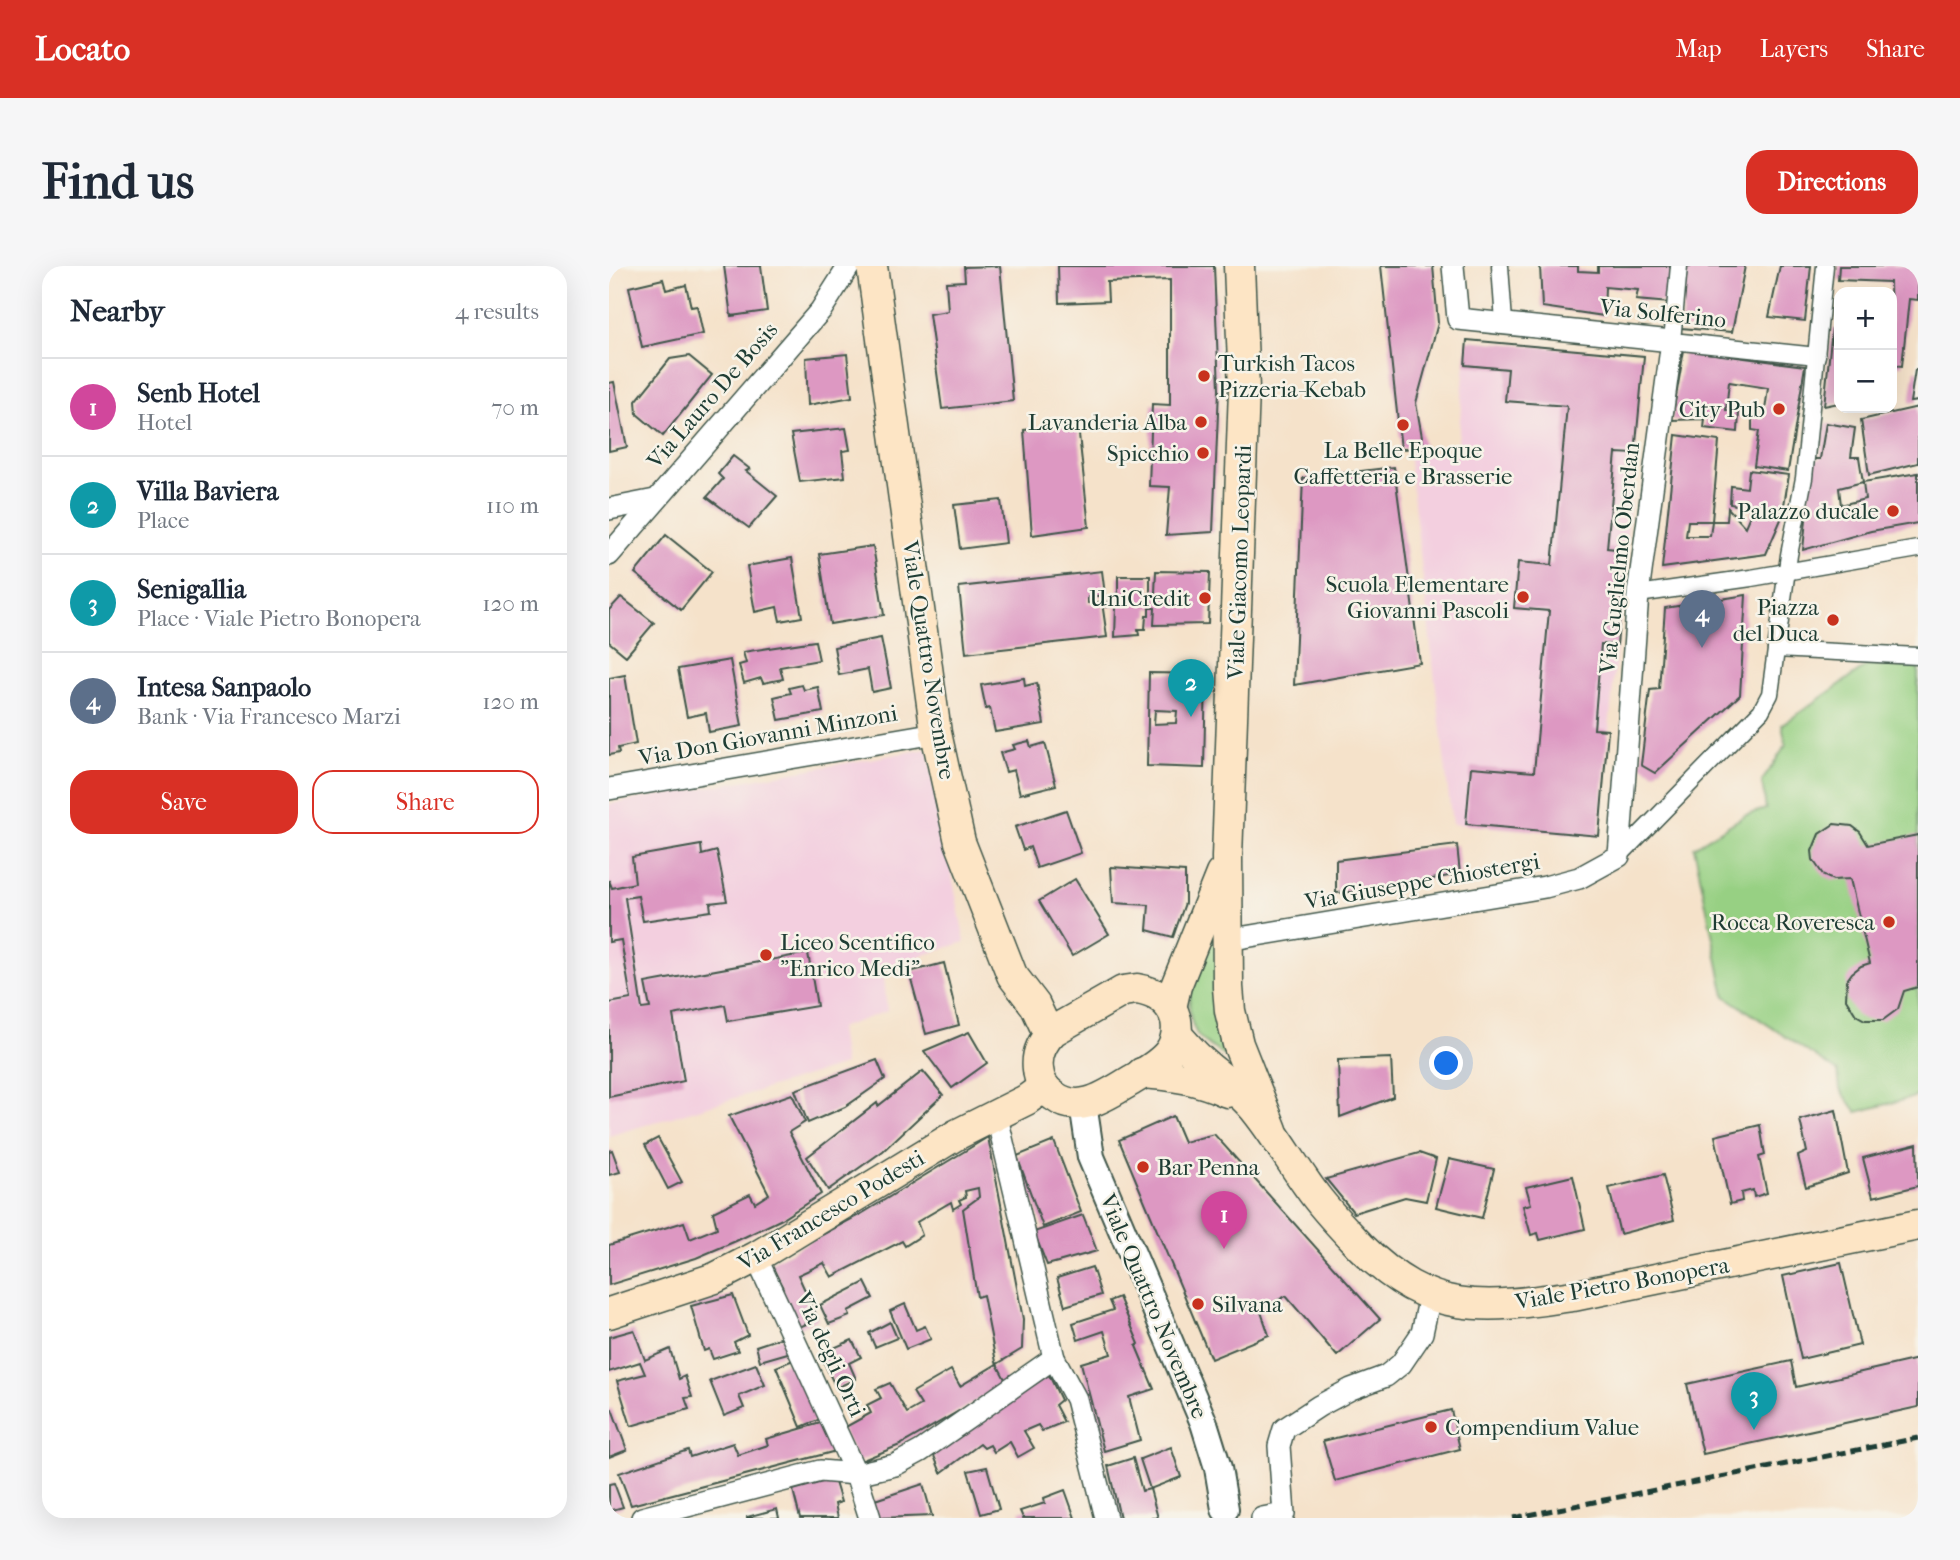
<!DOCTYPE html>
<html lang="en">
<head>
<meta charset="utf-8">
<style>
	body { margin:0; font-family:"IM FELL French Canon",serif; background:#f6f6f7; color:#1f2937 }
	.controls { position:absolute; right:21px; top:21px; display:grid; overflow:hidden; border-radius:14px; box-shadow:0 7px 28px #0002 }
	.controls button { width:63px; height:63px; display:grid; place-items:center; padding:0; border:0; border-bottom:2px solid #e0e1e3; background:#fff; color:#1f2937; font:35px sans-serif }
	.you { position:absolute; left:838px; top:798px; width:24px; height:24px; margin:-18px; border:5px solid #fff; border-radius:50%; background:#1a73e8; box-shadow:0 0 0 10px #1a73e833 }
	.badge { display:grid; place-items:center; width:46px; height:46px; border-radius:50%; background:#d93025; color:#fff; font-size:23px; font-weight:700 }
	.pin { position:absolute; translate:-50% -58px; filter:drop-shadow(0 2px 4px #0008) }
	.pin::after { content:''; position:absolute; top:37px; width:24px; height:21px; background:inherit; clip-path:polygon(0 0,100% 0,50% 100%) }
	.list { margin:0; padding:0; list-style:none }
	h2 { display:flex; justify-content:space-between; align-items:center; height:91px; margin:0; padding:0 28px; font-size:30px }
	h2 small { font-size:23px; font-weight:400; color:#747a83 }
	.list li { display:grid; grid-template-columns:46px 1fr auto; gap:21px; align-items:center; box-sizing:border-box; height:98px; padding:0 28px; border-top:2px solid #e0e1e3 }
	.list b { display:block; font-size:26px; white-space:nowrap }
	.list p { margin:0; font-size:23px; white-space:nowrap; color:#747a83 }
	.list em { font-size:23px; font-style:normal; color:#747a83 }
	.actions { display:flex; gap:14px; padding:21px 28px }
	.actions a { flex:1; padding:16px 0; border:2px solid #d93025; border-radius:21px; text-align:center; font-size:24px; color:#d93025 }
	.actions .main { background:#d93025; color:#fff }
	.map { position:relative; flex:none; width:1309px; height:1252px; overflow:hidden; border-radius:21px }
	header { display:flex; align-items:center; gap:42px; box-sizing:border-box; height:98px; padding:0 35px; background:#d93025; color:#fff }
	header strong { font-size:33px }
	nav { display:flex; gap:38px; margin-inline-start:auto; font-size:24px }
	.intro { display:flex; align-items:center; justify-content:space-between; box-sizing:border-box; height:168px; padding:0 42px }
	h1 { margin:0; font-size:49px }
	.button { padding:18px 32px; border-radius:21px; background:#d93025; color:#fff; font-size:24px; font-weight:700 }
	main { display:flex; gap:42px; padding:0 42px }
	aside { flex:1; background:#fff; border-radius:21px; box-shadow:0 7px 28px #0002 }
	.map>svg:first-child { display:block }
	.built { fill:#f3cfdf }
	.green { fill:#97d083; stroke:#5b865c; stroke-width:2 }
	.building { fill:#dd98c2; fill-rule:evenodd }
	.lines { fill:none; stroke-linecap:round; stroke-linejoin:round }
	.pedestrian-casing { stroke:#3f564a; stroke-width:19 }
	.minor-casing { stroke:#3f564a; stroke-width:24 }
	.tertiary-casing { stroke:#3f564a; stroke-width:30 }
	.secondary-casing { stroke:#3f564a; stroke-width:33 }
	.pedestrian { stroke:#fff; stroke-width:16 }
	.minor { stroke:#fff; stroke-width:21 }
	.tertiary { stroke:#fff; stroke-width:26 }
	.secondary { stroke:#fde5c5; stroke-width:30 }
	.rail { stroke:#1f3d34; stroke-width:5; stroke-dasharray:10 5; stroke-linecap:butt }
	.poi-dot { fill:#c8321e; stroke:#f7f3e8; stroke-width:2.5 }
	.labels { text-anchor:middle; stroke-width:5; stroke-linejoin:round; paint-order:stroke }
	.street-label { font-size:23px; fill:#1f3d34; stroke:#f7f3e8 }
	.poi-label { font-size:23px; fill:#1f3d34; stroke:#f7f3e8; text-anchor:end }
</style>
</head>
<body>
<header>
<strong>Locato</strong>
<nav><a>Map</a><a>Layers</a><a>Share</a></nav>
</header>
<div class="intro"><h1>Find us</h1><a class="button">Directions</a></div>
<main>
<aside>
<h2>Nearby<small>4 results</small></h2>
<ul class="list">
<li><span class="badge" style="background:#d1479c">1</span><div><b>Senb Hotel</b><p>Hotel</p></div><em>70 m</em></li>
<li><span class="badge" style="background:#0f9aa8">2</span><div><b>Villa Baviera</b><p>Place</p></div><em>110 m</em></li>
<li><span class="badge" style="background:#0f9aa8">3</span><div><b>Senigallia</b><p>Place · Viale Pietro Bonopera</p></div><em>120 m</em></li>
<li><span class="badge" style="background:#5c6f8a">4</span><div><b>Intesa Sanpaolo</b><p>Bank · Via Francesco Marzi</p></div><em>120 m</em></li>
</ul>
<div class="actions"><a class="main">Save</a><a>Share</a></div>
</aside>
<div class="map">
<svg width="1309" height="1252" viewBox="0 0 1309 1252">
	<rect width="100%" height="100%" fill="#f7f3e8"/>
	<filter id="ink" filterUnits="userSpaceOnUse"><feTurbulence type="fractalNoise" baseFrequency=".0143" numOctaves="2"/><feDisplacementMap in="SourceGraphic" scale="14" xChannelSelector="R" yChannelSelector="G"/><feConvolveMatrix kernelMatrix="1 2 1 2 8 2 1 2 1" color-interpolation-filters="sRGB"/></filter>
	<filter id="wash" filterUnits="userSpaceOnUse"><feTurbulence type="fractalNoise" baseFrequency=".00686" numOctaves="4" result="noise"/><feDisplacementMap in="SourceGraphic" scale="28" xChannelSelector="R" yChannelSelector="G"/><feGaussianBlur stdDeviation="1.57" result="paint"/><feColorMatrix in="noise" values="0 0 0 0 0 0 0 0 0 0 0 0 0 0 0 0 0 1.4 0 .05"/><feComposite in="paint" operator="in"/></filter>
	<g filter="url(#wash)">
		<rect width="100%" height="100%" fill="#f5e2ca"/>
		<g class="built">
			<polygon points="858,74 1035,90 990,570 843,558 799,186 848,186"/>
			<polygon points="318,483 356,676 274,702 278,745 230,762 235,799 0,870 0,538"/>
		</g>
		<g class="green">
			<polygon points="1259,399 1309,402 1309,830 1248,846 1231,823 1229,806 1116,730 1085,581 1137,549 1157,543 1153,515 1177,479 1173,459"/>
			<path d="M607,647L623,794C612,787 595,778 588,768C567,734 595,680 607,647Z"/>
		</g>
		<g id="blocks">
			<g class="building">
				<polygon points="115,0 152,0 158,45 122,50"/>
				<polygon points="391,0 404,135 333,143 320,48 339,45 337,16 356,15 355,1"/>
				<polygon points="449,0 605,0 610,123 604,266 557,269 561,221 540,220 543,138 561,139 561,14 498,16 499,35 450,37"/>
				<polygon points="772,0 824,0 829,57 807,137 815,182 792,183"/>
				<polygon points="931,0 969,0 969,5 989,6 989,0 1063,0 1061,37 1027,34 1029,24 996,21 995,50 933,41"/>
				<polygon points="1077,0 1136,0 1123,66 1072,62"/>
				<polygon points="1171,0 1202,0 1196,55 1160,51"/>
				<polygon points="1230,0 1309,0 1309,34 1300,33 1293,100 1283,99 1281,16 1229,14"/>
				<polygon points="54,13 57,24 77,19 82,41 88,40 94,68 33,81 20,21"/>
				<polygon points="1223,63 1230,63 1230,137 1215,140"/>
				<polygon points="858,74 1035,90 1026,188 1007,187 998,282 1017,284 1008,379 992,378 985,463 999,464 990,570 857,558 862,501 925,506 940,345 905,342 909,296 943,299 958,140 896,135 899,103 856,99"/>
				<polygon points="1075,84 1196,100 1179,205 1145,200 1150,165 1143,164 1143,152 1155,152 1159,122 1120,116 1117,144 1130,145 1129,166 1095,162 1096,153 1063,154"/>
				<polygon points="238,88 243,131 199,139 197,92"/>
				<polygon points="80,90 103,109 54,170 28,148 27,135 61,93"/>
				<polygon points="1306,104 1309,104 1309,135 1301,136"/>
				<polygon points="5,116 18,181 0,185 0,117"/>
				<polygon points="1309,141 1309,197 1260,209 1252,154"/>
				<polygon points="1217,157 1246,162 1242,191 1250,191 1254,216 1230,222 1232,239 1256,233 1254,216 1309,207 1309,257 1262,265 1194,284 1203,193 1211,193"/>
				<polygon points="469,159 480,261 423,269 415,164"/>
				<polygon points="237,162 241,184 233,185 236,211 191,216 182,168"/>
				<polygon points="1067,169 1110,175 1103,255 1079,255 1077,270 1101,270 1103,255 1118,255 1119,242 1136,261 1144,242 1121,238 1122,220 1138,222 1140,204 1180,209 1173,251 1157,288 1053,302"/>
				<polygon points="124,190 141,203 137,205 168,230 140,262 98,231 114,213 109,208"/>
				<polygon points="785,201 811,397 685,419 694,212"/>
				<polygon points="392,234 397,277 351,283 345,239"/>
				<polygon points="57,269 103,306 72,344 26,307"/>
				<polygon points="264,280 275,349 221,358 210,288"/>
				<polygon points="183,292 193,351 171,355 168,341 146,346 138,300"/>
				<polygon points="493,305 496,329 479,331 479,337 493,336 498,371 357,387 350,321"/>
				<polygon points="547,305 601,306 599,358 545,359 546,342 540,342 540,350 537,350 536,363 529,363 530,369 506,371 507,340 497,341 496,336 509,335 509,310 541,310 541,327 546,327"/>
				<polygon points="1137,329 1131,429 1046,507 1032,499 1041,424 1050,423 1056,342"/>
				<polygon points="12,331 45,357 17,390 0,376 0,344"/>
				<polygon points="272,372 282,422 263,426 259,403 230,409 225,381"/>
				<polygon points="206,375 210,394 171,401 174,413 154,417 152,412 135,417 130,399 137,397 134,386"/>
				<polygon points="121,394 133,460 100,466 97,447 78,451 69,403"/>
				<path d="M540,407L597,408L595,502L538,500ZM546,444L568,445L567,457L545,458Z"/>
				<polygon points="16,409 27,478 9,482 10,487 0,489 0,412"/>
				<polygon points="415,412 416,420 428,417 435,458 386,466 381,442 377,443 372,419"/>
				<polygon points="193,419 195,424 209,421 214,446 170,454 165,431 182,427 180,422"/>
				<polygon points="420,475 422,481 436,477 447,519 411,528 405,504 397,506 391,487 406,483 404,479"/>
				<polygon points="457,544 472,587 428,602 421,581 414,584 406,561"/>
				<polygon points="1225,558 1243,560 1251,566 1259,579 1309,569 1309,721 1295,725 1289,743 1274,754 1256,754 1247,749 1237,733 1238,714 1243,707 1252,700 1261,697 1241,613 1224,614 1215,610 1204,594 1203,585 1210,568"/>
				<polygon points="92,579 93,589 108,585 118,635 101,637 102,645 34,655 29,630 16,632 33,743 41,742 36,717 199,687 208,740 119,755 116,739 64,749 75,815 0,831 0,737 22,733 12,674 0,676 0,614 3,622 26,617 23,591"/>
				<polygon points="848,579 851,608 757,625 727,627 727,594"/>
				<polygon points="502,601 576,606 576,637 564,671 538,664 540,639 504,637"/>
				<polygon points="466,613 500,668 463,690 430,635"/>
				<polygon points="335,697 350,759 317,768 300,706"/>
				<polygon points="360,766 378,797 343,822 315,785"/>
				<polygon points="782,792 784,831 731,851 729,794"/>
				<polygon points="268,794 276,813 236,841 199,857 186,824"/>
				<polygon points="314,805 334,829 274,885 219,924 198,891 268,837 269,840"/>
				<polygon points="183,828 196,856 180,866 212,928 173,953 127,975 87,992 0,1019 0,979 75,956 81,973 108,962 104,946 141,928 146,937 160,928 120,850"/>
				<polygon points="1227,844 1239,907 1197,921 1189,890 1198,886 1191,854"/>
				<polygon points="564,850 575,876 605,868 771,1053 728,1090 677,1030 651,1043 660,1069 602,1093 510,874"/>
				<polygon points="1151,859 1156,889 1150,891 1158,927 1145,931 1144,924 1132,927 1133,935 1121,938 1106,870"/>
				<polygon points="379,871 414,1053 413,1083 388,1098 387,1096 374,1029 368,1031 354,943 370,931 369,922 356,925 357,931 350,934 352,938 344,943 342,936 308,956 313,969 296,980 293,975 223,1011 215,997 189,1009 209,1053 186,1063 169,1025 174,1022 161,997 254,947"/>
				<polygon points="49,872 73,916 59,923 36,879"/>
				<polygon points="445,875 472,946 434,961 408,890"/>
				<polygon points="1308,878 1309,920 1264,931 1254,892"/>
				<polygon points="3,884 11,906 0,909 0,885"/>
				<polygon points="810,887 827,893 817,935 796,931 745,947 717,913"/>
				<polygon points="840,893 885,903 873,952 827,941"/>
				<polygon points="1054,909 1065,954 1011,968 1000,922"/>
				<polygon points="964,910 976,963 931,974 929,967 922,969 914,940 922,938 917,921"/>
				<polygon points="474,949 488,985 438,999 425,966"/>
				<polygon points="1232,997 1251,1079 1192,1093 1174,1010"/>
				<polygon points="483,1001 492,1029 456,1040 448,1012"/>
				<polygon points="256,1016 264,1032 239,1045 241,1050 220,1058 211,1039"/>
				<polygon points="124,1029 139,1069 125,1076 129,1085 104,1093 100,1083 95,1085 82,1040"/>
				<polygon points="510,1031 530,1078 527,1080 545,1123 520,1131 531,1174 495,1185 472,1097 502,1088 495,1065 469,1074 464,1057 504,1044 500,1035"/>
				<polygon points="296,1038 307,1064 316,1060 322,1073 297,1083 281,1045"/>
				<polygon points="281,1056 288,1072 266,1081 260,1067"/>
				<polygon points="25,1064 36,1094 61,1083 70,1113 76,1110 83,1131 76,1132 80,1143 22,1160 8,1115 36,1108 31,1096 0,1106 0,1071"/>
				<polygon points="177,1070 182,1086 151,1095 147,1080"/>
				<polygon points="243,1074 252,1091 240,1097 247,1113 227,1122 211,1088"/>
				<polygon points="189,1092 214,1152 192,1161 167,1101"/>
				<polygon points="1309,1093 1309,1141 1094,1188 1078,1118 1182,1095 1187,1121"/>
				<polygon points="147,1098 156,1119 130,1130 135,1142 115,1150 101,1115"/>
				<polygon points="388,1098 398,1117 291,1179 249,1196 233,1163 262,1147 258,1139 272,1132 267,1123 281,1117 298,1147 312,1139 304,1126 342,1104 351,1120"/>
				<polygon points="440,1109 452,1134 446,1139 455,1156 433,1165 429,1159 415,1165 425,1182 409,1191 401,1176 385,1186 381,1179 375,1182 371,1178 332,1207 323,1185"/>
				<polygon points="0,1143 3,1143 18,1184 0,1191"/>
				<polygon points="842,1144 851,1183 726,1215 714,1175"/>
				<polygon points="215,1156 227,1185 22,1239 10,1207 79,1184 81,1191 124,1177 129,1189 159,1179 157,1173"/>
				<polygon points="562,1181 572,1211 541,1223 531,1193"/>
				<polygon points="524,1192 533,1225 541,1223 549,1252 511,1252 499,1200"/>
				<polygon points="378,1201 390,1243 372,1248 359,1205"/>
				<polygon points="225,1213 232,1236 226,1238 229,1252 191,1252 184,1224"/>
				<polygon points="5,1217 14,1241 0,1245 0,1218"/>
				<polygon points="314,1218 323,1250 269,1252 263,1235"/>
				<polygon points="456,1224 466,1252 414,1252 411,1245 436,1237 435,1232"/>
				<polygon points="168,1243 170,1252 138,1252 138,1251"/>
			</g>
		</g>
	</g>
	<g filter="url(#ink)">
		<use href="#blocks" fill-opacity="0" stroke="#3f564a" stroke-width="2"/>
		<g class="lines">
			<defs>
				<g id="pedestrian">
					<polyline points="891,0 895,56"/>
					<polyline points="1070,0 1063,75 1208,90"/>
					<polyline points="1029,328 1142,312 1309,283"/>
					<polyline points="1167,383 1309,390"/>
					<polyline points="1010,590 1152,445 1161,428 1180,289 1195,212 1216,0"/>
				</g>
				<g id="minor">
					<polyline points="0,243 46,234"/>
					<polyline points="0,289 212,44 240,0"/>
					<polyline points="0,523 327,467"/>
					<polyline points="618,674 936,621 970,612 1010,590 1029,328 1063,75 849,53 844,0"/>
					<polyline points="387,847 445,1092 467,1133 497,1252"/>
					<polyline points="147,991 247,1208 261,1252"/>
					<polyline points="33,1252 211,1205 247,1208 286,1199 312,1185 445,1092"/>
					<polyline points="653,1252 675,1248 670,1180 675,1163 710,1140 742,1123 777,1110 792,1098 813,1067 821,1030"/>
				</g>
				<polyline id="tertiary" points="474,838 482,891 595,1157 609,1202 616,1243"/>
				<g id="secondary">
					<polyline points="263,0 327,467 351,576 403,709 426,739 440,769"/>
					<polyline points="630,0 635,123 618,591 619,721 621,745 629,778 663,864"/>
					<path d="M528,723C546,726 562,734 567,754C569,764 567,776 561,785C552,798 536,806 523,814C499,828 471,850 445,830C436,824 430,815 429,803C427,788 433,776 444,765L514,725Z"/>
					<polyline points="562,742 567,720 612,608"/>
					<path d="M568,769C577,779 586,790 597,799C615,814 634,828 648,846C667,870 682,896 700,921C715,943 734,962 752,981C821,1050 874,1043 964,1030L1309,959"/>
					<path d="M533,807C563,809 590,813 618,826"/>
					<polyline points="0,1047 106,1012 147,991 347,869 417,834 435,821"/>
				</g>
			</defs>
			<use href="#pedestrian" class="pedestrian-casing"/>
			<use href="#minor" class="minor-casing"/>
			<use href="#tertiary" class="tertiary-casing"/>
			<use href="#secondary" class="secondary-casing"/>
			<use href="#pedestrian" class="pedestrian"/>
			<use href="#minor" class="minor"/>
			<use href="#tertiary" class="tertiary"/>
			<use href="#secondary" class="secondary"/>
			<polyline class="rail" points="904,1252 1309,1172"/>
		</g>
	</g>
	<g class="poi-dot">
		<circle cx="595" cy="110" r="7"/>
		<circle cx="1170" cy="143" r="7"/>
		<circle cx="592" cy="156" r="7"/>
		<circle cx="794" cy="159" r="7"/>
		<circle cx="594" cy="187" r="7"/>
		<circle cx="1284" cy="245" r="7"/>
		<circle cx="914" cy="331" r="7"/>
		<circle cx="596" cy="332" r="7"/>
		<circle cx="1224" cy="354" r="7"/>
		<circle cx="1280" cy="656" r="7"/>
		<circle cx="157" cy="689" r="7"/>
		<circle cx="534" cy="901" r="7"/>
		<circle cx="589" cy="1038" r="7"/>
		<circle cx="822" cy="1161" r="7"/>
	</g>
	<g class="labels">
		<g class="street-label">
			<text transform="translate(1054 47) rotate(6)" y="8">Via Solferino</text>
			<text transform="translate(103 129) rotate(-49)" y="8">Via Lauro De Bosis</text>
			<text transform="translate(1010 292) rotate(-84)" y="8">Via Guglielmo Oberdan</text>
			<text transform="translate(630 296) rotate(-88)" y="8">Viale Giacomo Leopardi</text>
			<text transform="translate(320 394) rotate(81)" y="8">Viale Quattro Novembre</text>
			<text transform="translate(159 469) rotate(-10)" y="8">Via Don Giovanni Minzoni</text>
			<text transform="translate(813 615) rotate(-10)" y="8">Via Giuseppe Chiostergi</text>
			<text transform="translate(222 944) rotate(-31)" y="8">Via Francesco Podesti</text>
			<text transform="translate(1013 1017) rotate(-10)" y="8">Viale Pietro Bonopera</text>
			<text transform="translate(545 1040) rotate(67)" y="8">Viale Quattro Novembre</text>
			<text transform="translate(222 1088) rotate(65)" y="8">Via degli Orti</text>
		</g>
		<g class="poi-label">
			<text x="609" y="105" text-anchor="start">Turkish Tacos<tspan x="609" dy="26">Pizzeria-Kebab</tspan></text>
			<text x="1156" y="151">City Pub</text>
			<text x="578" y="164">Lavanderia Alba</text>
			<text x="794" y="192" text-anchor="middle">La Belle Epoque<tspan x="794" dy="26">Caffetteria e Brasserie</tspan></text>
			<text x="580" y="195">Spicchio</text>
			<text x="1270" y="253">Palazzo ducale</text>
			<text x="900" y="326">Scuola Elementare<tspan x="900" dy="26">Giovanni Pascoli</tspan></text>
			<text x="582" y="340">UniCredit</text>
			<text x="1210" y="349">Piazza<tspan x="1210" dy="26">del Duca</tspan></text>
			<text x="1266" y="664">Rocca Roveresca</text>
			<text x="171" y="684" text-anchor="start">Liceo Scentifico<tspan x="171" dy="26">"Enrico Medi"</tspan></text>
			<text x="548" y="909" text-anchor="start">Bar Penna</text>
			<text x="603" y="1046" text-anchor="start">Silvana</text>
			<text x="836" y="1169" text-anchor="start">Compendium Value</text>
		</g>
	</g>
</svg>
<div class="controls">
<button>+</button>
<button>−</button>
</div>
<div class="you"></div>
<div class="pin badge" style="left:615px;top:983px;background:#d1479c">1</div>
<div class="pin badge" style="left:582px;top:451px;background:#0f9aa8">2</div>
<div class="pin badge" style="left:1145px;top:1164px;background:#0f9aa8">3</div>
<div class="pin badge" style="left:1093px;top:382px;background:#5c6f8a">4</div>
</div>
</main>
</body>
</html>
